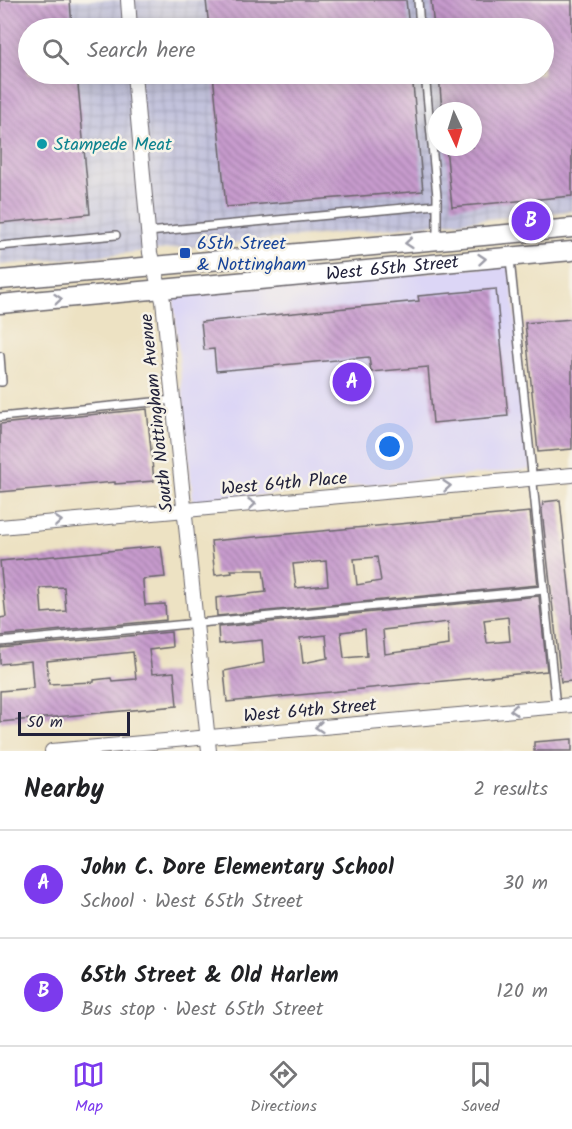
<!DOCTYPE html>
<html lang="en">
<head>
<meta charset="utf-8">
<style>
	body { margin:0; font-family:Kalam,sans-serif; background:#f6f6f6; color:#202124 }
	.compass { position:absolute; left:428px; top:102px; width:54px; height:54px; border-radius:50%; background:#fff; box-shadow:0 3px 15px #0003; rotate:176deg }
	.scale { position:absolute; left:18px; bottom:15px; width:112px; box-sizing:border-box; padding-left:6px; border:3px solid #22223b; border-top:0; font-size:16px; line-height:21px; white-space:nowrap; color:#22223b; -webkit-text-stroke:4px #f7f3e8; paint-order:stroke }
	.you { position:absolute; left:390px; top:447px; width:21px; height:21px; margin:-15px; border:4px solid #fff; border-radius:50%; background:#1a73e8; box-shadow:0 0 0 9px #1a73e833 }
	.badge { display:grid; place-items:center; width:39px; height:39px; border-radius:50%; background:#7c3aed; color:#fff; font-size:20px; font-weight:700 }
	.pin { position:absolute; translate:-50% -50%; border:3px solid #fff; box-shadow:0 2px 6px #0006 }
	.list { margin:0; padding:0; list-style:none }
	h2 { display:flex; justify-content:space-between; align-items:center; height:78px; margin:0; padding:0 24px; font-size:26px }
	h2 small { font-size:20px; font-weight:400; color:#757577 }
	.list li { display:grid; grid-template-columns:39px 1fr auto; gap:18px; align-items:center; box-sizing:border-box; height:108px; padding:0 24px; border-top:2px solid #e0e0e0 }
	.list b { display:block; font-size:22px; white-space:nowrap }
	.list p { margin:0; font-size:20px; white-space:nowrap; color:#757577 }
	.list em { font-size:20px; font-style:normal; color:#757577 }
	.icon { flex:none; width:33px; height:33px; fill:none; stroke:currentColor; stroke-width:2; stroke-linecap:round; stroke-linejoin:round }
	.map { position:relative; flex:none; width:572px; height:751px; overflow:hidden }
	.search { position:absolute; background:#fff; box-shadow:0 3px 15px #0003; left:18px; right:18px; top:18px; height:66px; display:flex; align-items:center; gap:15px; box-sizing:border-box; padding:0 21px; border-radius:33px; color:#757577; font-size:22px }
	.sheet { height:294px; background:#fff }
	nav { display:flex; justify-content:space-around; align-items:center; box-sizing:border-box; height:84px; border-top:2px solid #e0e0e0; background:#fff; font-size:16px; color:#757577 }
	nav a { display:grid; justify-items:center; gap:3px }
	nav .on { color:#7c3aed }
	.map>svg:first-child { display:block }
	.built { fill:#dcd6f6 }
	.industrial { fill:url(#industrial-grid); fill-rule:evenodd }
	.building { fill:url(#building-back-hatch); fill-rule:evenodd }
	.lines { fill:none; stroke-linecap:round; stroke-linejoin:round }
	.lane-casing { stroke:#69656b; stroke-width:10 }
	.street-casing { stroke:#69656b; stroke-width:16 }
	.secondary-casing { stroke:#69656b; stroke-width:21 }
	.lane { stroke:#fff; stroke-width:7 }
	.street { stroke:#fff; stroke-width:14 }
	.secondary { stroke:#fff; stroke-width:18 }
	.oneway { stroke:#9c9ca7 }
	.culture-dot { fill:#0f9aa8; stroke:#f7f3e8; stroke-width:2 }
	.transit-dot { fill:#1a4fb4; stroke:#f7f3e8; stroke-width:2 }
	.labels { text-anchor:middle; stroke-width:5; stroke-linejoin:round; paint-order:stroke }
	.culture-label { font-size:18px; fill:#0d838f; stroke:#f7f3e8; text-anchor:start }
	.transit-label { font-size:18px; fill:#164399; stroke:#f7f3e8; text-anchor:start }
	.street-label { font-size:18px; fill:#22223b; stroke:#f7f3e8 }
</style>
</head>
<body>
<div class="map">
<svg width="572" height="751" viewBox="0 0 572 751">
	<defs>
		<pattern id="industrial-grid" width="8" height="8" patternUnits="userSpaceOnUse" patternTransform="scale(1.5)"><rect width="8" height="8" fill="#c2c2dc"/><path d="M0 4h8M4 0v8" fill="none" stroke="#a6a6be"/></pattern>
		<pattern id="building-back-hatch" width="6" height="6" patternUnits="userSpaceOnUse" patternTransform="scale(1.5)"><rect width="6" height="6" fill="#c79bcd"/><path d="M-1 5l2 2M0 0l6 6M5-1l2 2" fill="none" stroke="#a17ea8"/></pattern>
	</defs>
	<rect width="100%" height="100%" fill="#f7f3e8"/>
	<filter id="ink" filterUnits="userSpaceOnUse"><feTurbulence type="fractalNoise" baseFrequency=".0167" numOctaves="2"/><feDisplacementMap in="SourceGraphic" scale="12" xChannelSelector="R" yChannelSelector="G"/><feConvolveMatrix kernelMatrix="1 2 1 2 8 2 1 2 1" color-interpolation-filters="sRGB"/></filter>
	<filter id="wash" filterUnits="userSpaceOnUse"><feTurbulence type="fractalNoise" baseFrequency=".008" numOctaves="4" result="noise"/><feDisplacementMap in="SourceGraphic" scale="24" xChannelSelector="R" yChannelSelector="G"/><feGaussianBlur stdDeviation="1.35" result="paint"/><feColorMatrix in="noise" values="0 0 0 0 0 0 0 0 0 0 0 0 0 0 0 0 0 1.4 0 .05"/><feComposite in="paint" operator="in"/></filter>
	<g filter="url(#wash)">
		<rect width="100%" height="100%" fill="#ede2c3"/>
		<polygon class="built" points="510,265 532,469 193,502 173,295"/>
		<path class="industrial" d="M0,0H572V211L0,265ZM28,28H544V74H28ZM437,111H473V147H437Z"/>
		<g id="blocks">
			<g class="building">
				<polygon points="0,0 70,0 72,28 28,28 28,74 77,74 90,214 0,223"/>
				<polygon points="206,0 406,0 409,28 209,28"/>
				<polygon points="431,0 572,0 572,196 452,207 446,147 473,147 473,111 442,111 439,74 543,74 543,28 434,28"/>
				<polygon points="213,74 412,74 423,191 226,207"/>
				<polygon points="496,289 508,416 433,423 428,367 371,372 369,357 216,371 214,349 204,350 201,322 419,301 418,296"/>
				<polygon points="572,319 572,449 538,452 525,323"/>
				<polygon points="147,409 154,481 115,484 115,482 0,492 0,424"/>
				<polygon points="560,500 572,614 572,681 561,682 542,511 543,502"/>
				<path d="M530,512L538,585L217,616L216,598L266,592L263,570H231L232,573L215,575L211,541ZM377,557L381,581L357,585L354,559ZM326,561L328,585L296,588L293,564Z"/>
				<path d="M161,546L165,577L143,579V583L145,605L165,604L166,620L0,636V618L6,617L0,561ZM64,587L66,611L42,613L40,588Z"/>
				<path d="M539,596L547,671L227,702L224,671L264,663L262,640L219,644L218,627ZM508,617L510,641L487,643L484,620ZM448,622L449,645L385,654L383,630ZM365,629L367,656L344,658L341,632ZM326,635L328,658L303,663L300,638Z"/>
				<path d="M171,632L172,647L149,650L152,674L174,672L177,706L0,722V691L33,688V685L31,661L0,664V648ZM133,652L136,679L112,681L111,678L94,680V682L49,684L47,661Z"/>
				<polygon points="572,739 572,751 534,751 534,742"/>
			</g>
		</g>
	</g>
	<g filter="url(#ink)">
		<use href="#blocks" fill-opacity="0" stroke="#69656b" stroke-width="1.5"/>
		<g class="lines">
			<defs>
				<g id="lane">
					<polyline points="418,0 420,28"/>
					<polyline points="425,74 437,196 437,238"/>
					<polyline points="148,232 436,205"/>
					<polyline points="0,246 116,235"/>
					<polyline points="510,259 556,707"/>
					<polyline points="0,356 2,382 0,382"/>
					<polyline points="0,417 173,400"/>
					<polyline points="0,642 544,590"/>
				</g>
				<g id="street">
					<polyline points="128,0 130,28"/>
					<polyline points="134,74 150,253 163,301 209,751"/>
					<polyline points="0,527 572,475"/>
					<polyline points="52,751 572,705"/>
				</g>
				<g id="secondary">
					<polyline points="0,280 572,228"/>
					<path id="s1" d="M0,304L572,251"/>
				</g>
			</defs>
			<use href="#lane" class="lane-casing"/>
			<use href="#street" class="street-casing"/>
			<use href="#secondary" class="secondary-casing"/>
			<use href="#lane" class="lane"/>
			<use href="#street" class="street"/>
			<use href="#secondary" class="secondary"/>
		</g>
		<defs><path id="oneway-chevron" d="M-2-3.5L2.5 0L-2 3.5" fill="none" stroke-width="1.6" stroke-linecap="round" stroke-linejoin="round" transform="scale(1.5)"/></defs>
		<g class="oneway">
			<use href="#oneway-chevron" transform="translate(409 243) rotate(175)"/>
			<use href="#oneway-chevron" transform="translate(482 259) rotate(-5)"/>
			<use href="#oneway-chevron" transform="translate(58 299) rotate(-5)"/>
			<use href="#oneway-chevron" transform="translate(447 486) rotate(-5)"/>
			<use href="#oneway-chevron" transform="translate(252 504) rotate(-5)"/>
			<use href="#oneway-chevron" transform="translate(58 521) rotate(-5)"/>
			<use href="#oneway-chevron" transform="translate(514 710) rotate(175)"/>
			<use href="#oneway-chevron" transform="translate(319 727) rotate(175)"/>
		</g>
	</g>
	<circle class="culture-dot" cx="42" cy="144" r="6"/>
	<rect class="transit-dot" x="179" y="247" width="12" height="12" rx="3"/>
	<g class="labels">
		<g class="culture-label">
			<text x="54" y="150">Stampede Meat</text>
		</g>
		<g class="transit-label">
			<text x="197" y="249">65th Street<tspan x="197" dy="21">&amp; Nottingham</tspan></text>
		</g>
		<g class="street-label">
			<text dy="6" stroke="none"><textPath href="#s1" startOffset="394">West 65th Street</textPath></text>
			<text transform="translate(156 413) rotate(-96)" y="6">South Nottingham Avenue</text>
			<text transform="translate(284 483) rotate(-5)" y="6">West 64th Place</text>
			<text transform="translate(310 710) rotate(-5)" y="6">West 64th Street</text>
		</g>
	</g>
</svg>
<svg class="compass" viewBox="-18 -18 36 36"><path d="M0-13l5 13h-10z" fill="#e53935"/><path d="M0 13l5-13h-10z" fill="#757577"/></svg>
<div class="scale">50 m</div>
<div class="you"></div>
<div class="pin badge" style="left:352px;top:382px">A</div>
<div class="pin badge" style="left:531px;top:221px">B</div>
<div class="search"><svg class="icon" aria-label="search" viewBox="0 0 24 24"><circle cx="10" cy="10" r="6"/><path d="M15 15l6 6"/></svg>Search here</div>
</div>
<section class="sheet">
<h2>Nearby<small>2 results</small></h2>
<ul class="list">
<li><span class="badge">A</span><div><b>John C. Dore Elementary School</b><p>School · West 65th Street</p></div><em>30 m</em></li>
<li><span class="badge">B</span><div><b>65th Street &amp; Old Harlem</b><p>Bus stop · West 65th Street</p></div><em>120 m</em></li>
</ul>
</section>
<nav>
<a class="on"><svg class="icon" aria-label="map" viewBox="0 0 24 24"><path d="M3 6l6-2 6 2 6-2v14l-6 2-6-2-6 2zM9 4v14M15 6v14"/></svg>Map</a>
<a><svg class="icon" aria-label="directions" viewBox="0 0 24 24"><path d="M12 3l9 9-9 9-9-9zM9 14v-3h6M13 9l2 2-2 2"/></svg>Directions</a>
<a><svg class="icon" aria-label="saved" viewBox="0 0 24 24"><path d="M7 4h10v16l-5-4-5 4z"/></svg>Saved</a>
</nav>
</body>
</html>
